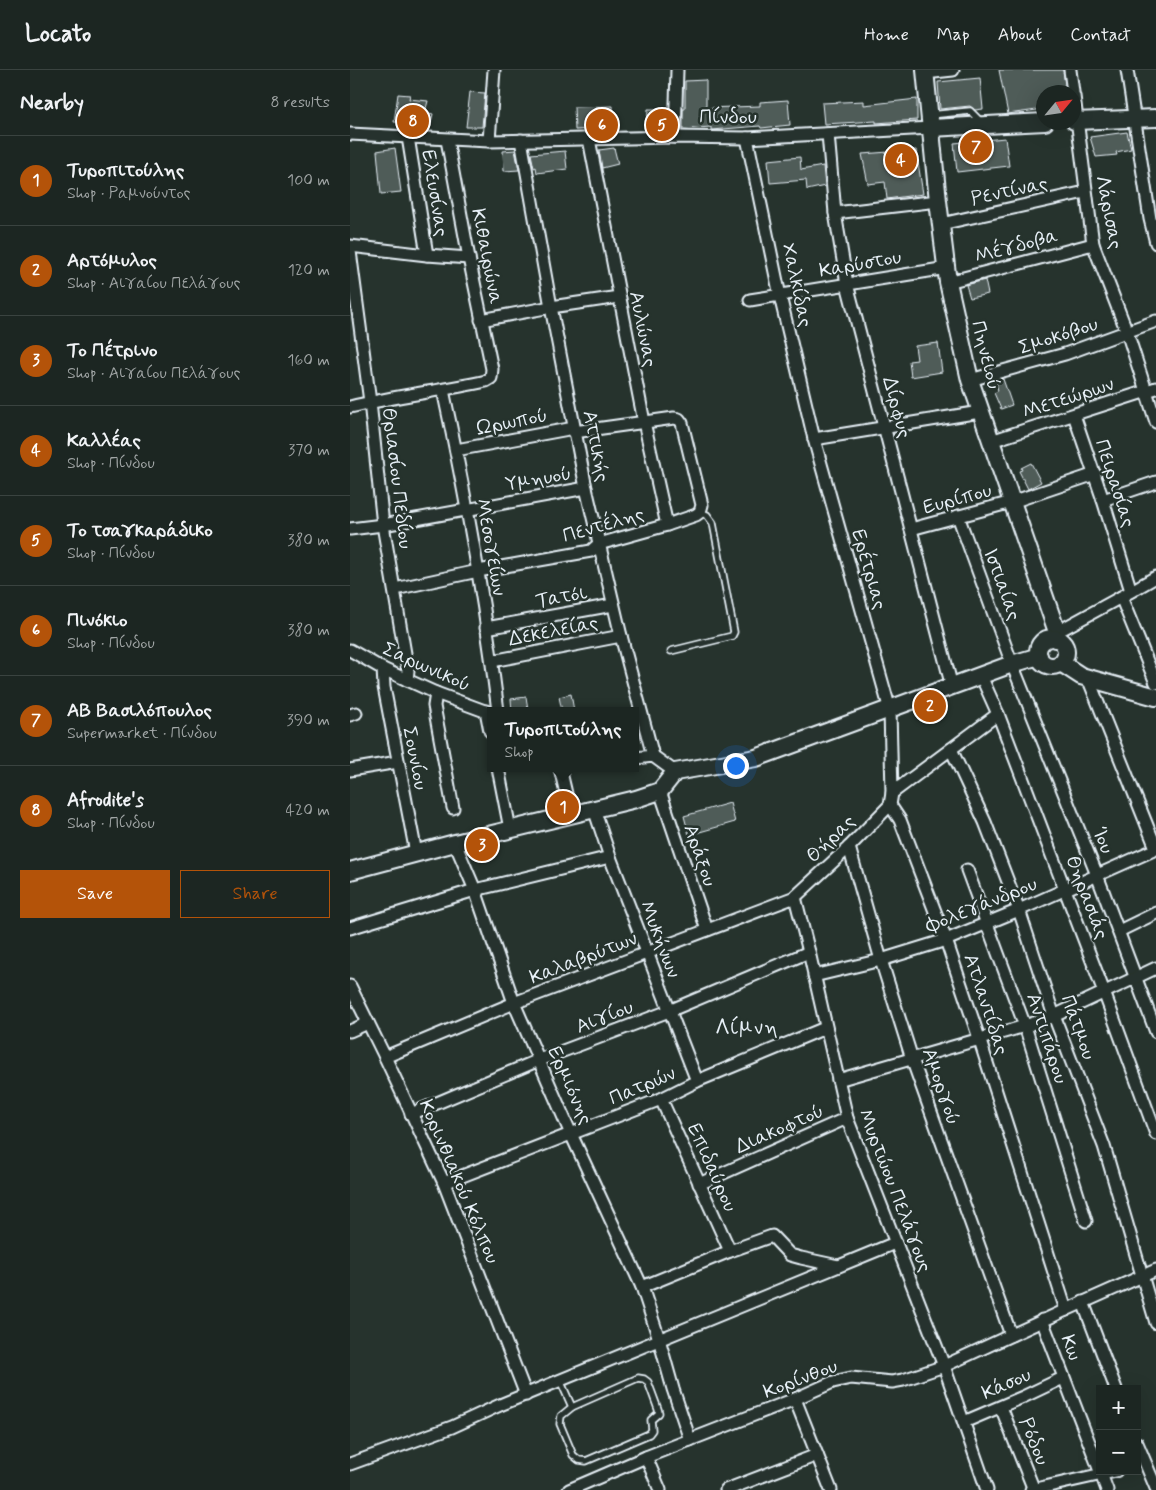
<!DOCTYPE html>
<html lang="en">
<head>
<meta charset="utf-8">
<style>
	body { margin:0; font-family:Mynerve,sans-serif; background:#252e2a; color:#f1f3f6 }
	.controls { position:absolute; right:15px; bottom:15px; display:grid; overflow:hidden; border-radius:0px; box-shadow:0 5px 20px #0002 }
	.controls button { width:45px; height:45px; display:grid; place-items:center; padding:0; border:0; border-bottom:1px solid #3a4340; background:#1c2622; color:#f1f3f6; font:25px sans-serif }
	.compass { position:absolute; left:686px; top:15px; width:45px; height:45px; border-radius:50%; background:#1c2622; box-shadow:0 5px 20px #0002; rotate:61deg }
	.you { position:absolute; left:385px; top:695px; width:18px; height:18px; margin:-12px; border:4px solid #fff; border-radius:50%; background:#1a73e8; box-shadow:0 0 0 8px #1a73e833 }
	.badge { display:grid; place-items:center; width:32px; height:32px; border-radius:50%; background:#b45309; color:#fff; font-size:16px; font-weight:700 }
	.pin { position:absolute; translate:-50% -50%; border:2px solid #fff; box-shadow:0 1px 5px #0006 }
	.popup { position:absolute; left:137px; top:637px; width:152px; height:65px; box-sizing:border-box; display:grid; place-content:center; border-radius:0px; background:#1c2622; filter:drop-shadow(0 1px 4px #0005); font-size:16px; white-space:nowrap; color:#a0a5a5 }
	.popup b { font-size:19px; color:#f1f3f6 }
	.popup::after { content:''; position:absolute; left:50%; top:100%; margin-left:-10px; border:10px solid transparent; border-top-color:#1c2622 }
	.list { margin:0; padding:0; list-style:none }
	h2 { display:flex; justify-content:space-between; align-items:center; height:65px; margin:0; padding:0 20px; font-size:21px }
	h2 small { font-size:16px; font-weight:400; color:#a0a5a5 }
	.list li { display:grid; grid-template-columns:32px 1fr auto; gap:15px; align-items:center; box-sizing:border-box; height:90px; padding:0 20px; border-top:1px solid #3a4340 }
	.list b { display:block; font-size:19px; white-space:nowrap }
	.list p { margin:0; font-size:16px; white-space:nowrap; color:#a0a5a5 }
	.list em { font-size:16px; font-style:normal; color:#a0a5a5 }
	.actions { display:flex; gap:10px; padding:15px 20px }
	.actions a { flex:1; padding:11px 0; border:1px solid #b45309; border-radius:0px; text-align:center; font-size:18px; color:#b45309 }
	.actions .main { background:#b45309; color:#fff }
	.map { position:relative; flex:none; width:806px; height:1420px; overflow:hidden }
	header { display:flex; align-items:center; gap:30px; box-sizing:border-box; height:70px; padding:0 25px; background:#1c2622; border-bottom:1px solid #3a4340 }
	header strong { font-size:24px }
	nav { display:flex; gap:28px; margin-inline-start:auto; font-size:18px }
	main { display:flex }
	aside { flex:1; background:#1c2622 }
	.map>svg:first-child { display:block }
	.building { fill:#505c59; stroke:#e8f1f8 }
	.lines { fill:none; stroke-linecap:round; stroke-linejoin:round }
	.lane-casing { stroke:#e8f1f8; stroke-width:9 }
	.street-casing { stroke:#e8f1f8; stroke-width:15 }
	.secondary-casing { stroke:#e8f1f8; stroke-width:20 }
	.lane { stroke:#26332d; stroke-width:5.5 }
	.street { stroke:#26332d; stroke-width:11 }
	.secondary { stroke:#26332d; stroke-width:16 }
	.labels { text-anchor:middle; stroke-width:5; stroke-linejoin:round; paint-order:stroke }
	.street-label { font-size:20px; fill:#e8f1f8; stroke:#26332d }
	.neighbourhood-label { font-size:21px; letter-spacing:1px; fill:#e8f1f8; stroke:#26332d }
</style>
</head>
<body>
<header>
<strong>Locato</strong>
<nav><a>Home</a><a>Map</a><a>About</a><a>Contact</a></nav>
</header>
<main>
<aside>
<h2>Nearby<small>8 results</small></h2>
<ul class="list">
<li><span class="badge">1</span><div><b>Τυροπιτούλης</b><p>Shop · Ραμνούντος</p></div><em>100 m</em></li>
<li><span class="badge">2</span><div><b>Αρτόμυλος</b><p>Shop · Αιγαίου Πελάγους</p></div><em>120 m</em></li>
<li><span class="badge">3</span><div><b>Το Πέτρινο</b><p>Shop · Αιγαίου Πελάγους</p></div><em>160 m</em></li>
<li><span class="badge">4</span><div><b>Καλλέας</b><p>Shop · Πίνδου</p></div><em>370 m</em></li>
<li><span class="badge">5</span><div><b>Το τσαγκαράδικο</b><p>Shop · Πίνδου</p></div><em>380 m</em></li>
<li><span class="badge">6</span><div><b>Πινόκιο</b><p>Shop · Πίνδου</p></div><em>380 m</em></li>
<li><span class="badge">7</span><div><b>ΑΒ Βασιλόπουλος</b><p>Supermarket · Πίνδου</p></div><em>390 m</em></li>
<li><span class="badge">8</span><div><b>Afrodite's</b><p>Shop · Πίνδου</p></div><em>420 m</em></li>
</ul>
<div class="actions"><a class="main">Save</a><a>Share</a></div>
</aside>
<div class="map">
<svg width="806" height="1420" viewBox="0 0 806 1420">
	<rect width="100%" height="100%" fill="#26332d"/>
	<filter id="ink" filterUnits="userSpaceOnUse"><feTurbulence type="fractalNoise" baseFrequency=".02" numOctaves="2"/><feDisplacementMap in="SourceGraphic" scale="10" xChannelSelector="R" yChannelSelector="G"/><feConvolveMatrix kernelMatrix="1 2 1 2 8 2 1 2 1" color-interpolation-filters="sRGB"/></filter>
	<g filter="url(#ink)">
		<g class="building">
			<polygon points="649,0 713,0 716,22 694,22 694,39 658,44"/>
			<polygon points="630,8 633,39 625,40 620,36 590,39 588,12"/>
			<polygon points="356,10 356,38 410,36 410,32 438,30 440,55 411,58 410,56 361,60 361,57 333,59 333,39 335,39 335,11"/>
			<polygon points="120,22 135,23 132,57 116,57"/>
			<polygon points="48,24 60,25 59,29 78,31 75,42 83,44 80,57 58,56 58,53 44,52"/>
			<polygon points="567,29 567,50 526,53 526,51 474,54 472,33 514,31 514,35"/>
			<polygon points="263,36 263,60 242,60 242,59 225,60 224,37"/>
			<polygon points="298,39 318,39 318,60 297,60"/>
			<polygon points="777,62 781,79 766,82 767,85 746,87 740,67"/>
			<polygon points="655,68 659,96 607,102 604,73"/>
			<polygon points="45,78 51,122 31,124 27,81"/>
			<polygon points="264,78 268,94 252,98 249,80"/>
			<polygon points="165,80 169,100 154,101 153,81"/>
			<polygon points="566,80 573,124 537,129 535,112 518,114 512,84"/>
			<polygon points="215,81 217,99 187,103 186,97 184,98 181,84"/>
			<polygon points="450,87 451,100 473,96 475,116 457,120 456,110 420,113 418,90"/>
			<polygon points="635,210 638,224 620,228 616,215"/>
			<polygon points="588,273 592,302 561,307 559,291 567,290 565,276"/>
			<polygon points="653,309 662,335 651,339 644,323 648,321 646,311"/>
			<polygon points="681,393 691,412 678,419 669,401 672,400 671,398"/>
			<polygon points="221,624 224,641 212,641 209,627"/>
			<polygon points="176,627 178,639 162,641 161,629"/>
			<polygon points="380,733 385,752 339,765 334,746"/>
		</g>
		<g class="lines">
			<defs>
				<g id="lane">
					<polyline points="580,45 620,41 631,52"/>
					<polyline points="321,581 378,567 382,566 384,562 363,453 357,445 350,442"/>
					<polygon points="288,1308 294,1309 298,1312 308,1339 309,1343 301,1350 302,1360 299,1364 236,1391 229,1390 223,1385 210,1354 211,1346 222,1337"/>
					<polyline points="210,1310 222,1337"/>
				</g>
				<g id="street">
					<polyline points="720,0 723,22"/>
					<polyline points="777,0 800,149 806,173"/>
					<polyline points="575,3 603,0"/>
					<polyline points="724,26 743,174 777,262 806,352"/>
					<polyline points="0,64 139,71 325,67 397,68 581,58"/>
					<polyline points="478,64 485,143 497,214 602,617"/>
					<polyline points="58,67 77,185"/>
					<polyline points="325,67 327,0"/>
					<polyline points="397,68 430,226 464,369 540,640 542,723 540,735 550,750 596,870 629,968 716,1240"/>
					<polyline points="239,69 294,352 317,455"/>
					<polyline points="171,70 201,237 236,418 271,566 303,686"/>
					<polyline points="139,71 144,0"/>
					<polyline points="485,143 588,131"/>
					<polyline points="591,154 735,122"/>
					<polyline points="0,176 77,185 119,188"/>
					<polyline points="0,181 20,332 33,455 58,601 57,610"/>
					<polyline points="598,212 675,192 743,174"/>
					<polyline points="400,230 597,198"/>
					<polyline points="131,250 201,237 269,227"/>
					<polyline points="620,310 715,284 806,251"/>
					<path d="M93,320C116,426 135,533 148,641"/>
					<path d="M0,337C44,326 91,321 136,311L141,308L142,299L119,188L97,70"/>
					<polyline points="724,345 753,430 781,521"/>
					<polyline points="464,369 630,342"/>
					<polyline points="641,371 806,318"/>
					<polyline points="106,380 224,358"/>
					<polyline points="753,430 806,412"/>
					<polyline points="608,446 662,594 747,805 806,962"/>
					<polyline points="0,459 33,455 236,418"/>
					<polyline points="561,459 662,432 745,404"/>
					<polyline points="45,519 128,501 241,481 249,474 317,455 346,445 350,442 352,435 332,353 329,349 324,348 224,362"/>
					<polyline points="771,527 806,613"/>
					<polyline points="136,558 263,535"/>
					<polyline points="707,562 771,527 806,507"/>
					<polyline points="0,580 33,599 86,623 140,643"/>
					<polyline points="142,591 271,566"/>
					<polyline points="33,599 34,617 66,783"/>
					<polyline points="631,606 648,644 754,922 806,1064"/>
					<polyline points="738,608 806,778"/>
					<polyline points="86,623 84,636 103,738"/>
					<polyline points="136,641 140,661"/>
					<polyline points="0,645 6,643"/>
					<polyline points="601,679 635,752 669,840 704,946 754,1076 806,1253"/>
					<polyline points="286,688 303,686 325,702"/>
					<polyline points="148,698 160,759"/>
					<polyline points="210,698 221,745"/>
					<polyline points="0,700 48,692"/>
					<polyline points="310,721 357,860"/>
					<polyline points="542,723 648,644"/>
					<polyline points="244,739 260,787 347,1011"/>
					<polyline points="105,773 125,820 164,933 221,1064 292,1217 309,1269 323,1319 340,1370"/>
					<polyline points="499,777 531,890 562,989 661,1265"/>
					<polyline points="617,800 675,956 736,1151"/>
					<polyline points="445,827 459,882 497,1048 594,1296 637,1420"/>
					<polyline points="0,858 125,820 260,787"/>
					<polyline points="769,861 806,843"/>
					<polyline points="464,906 531,890 596,870 669,840 806,779"/>
					<polyline points="0,916 35,987 94,1113 176,1325"/>
					<polyline points="0,961 18,953"/>
					<polyline points="35,987 164,933 445,827 499,777 540,735"/>
					<polyline points="488,1010 675,956 704,946 806,898"/>
					<polyline points="311,1029 380,1181"/>
					<polyline points="61,1044 189,990 319,941 459,882"/>
					<polyline points="94,1113 311,1029 347,1011 475,958"/>
					<polyline points="349,1114 497,1048"/>
					<polyline points="292,1217 380,1181 422,1166 440,1185 451,1188 488,1196"/>
					<polyline points="733,1232 766,1319"/>
					<polyline points="692,1250 750,1401"/>
					<polyline points="445,1329 481,1420"/>
					<polyline points="651,1337 684,1420"/>
					<polyline points="614,1352 673,1327 713,1308"/>
					<polyline points="787,1373 806,1418"/>
					<polyline points="296,1387 310,1420"/>
					<polyline points="0,1394 102,1357 150,1335 545,1173"/>
					<polyline points="750,1401 757,1420"/>
					<polyline points="219,1420 296,1387 445,1329 483,1312 501,1308 542,1312 553,1310 594,1296 716,1240 806,1200"/>
					<polyline points="376,1420 467,1385"/>
					<polyline points="681,1420 766,1401"/>
				</g>
				<g id="secondary">
					<polyline points="575,0 588,131 598,212 620,310 707,562 705,569"/>
					<polyline points="724,51 806,48"/>
					<polyline points="581,58 695,52"/>
					<circle cx="702" cy="582" r="14"/>
					<polyline points="711,593 731,606 806,627"/>
					<polyline points="0,801 105,773 286,729 310,721 325,702 406,688 662,594 689,586"/>
				</g>
			</defs>
			<use href="#lane" class="lane-casing"/>
			<use href="#street" class="street-casing"/>
			<use href="#secondary" class="secondary-casing"/>
			<use href="#lane" class="lane"/>
			<use href="#street" class="street"/>
			<use href="#secondary" class="secondary"/>
		</g>
	</g>
	<g class="labels">
		<g class="street-label">
			<text x="378" y="53">Πίνδου</text>
			<text transform="translate(659 120) rotate(-12)" y="7">Ρεντίνας</text>
			<text transform="translate(86 123) rotate(81)" y="7">Ελευσίνας</text>
			<text transform="translate(760 142) rotate(79)" y="7">Λάρισας</text>
			<text transform="translate(666 175) rotate(-15)" y="7">Μέγδοβα</text>
			<text transform="translate(138 186) rotate(79)" y="7">Κιθαιρώνα</text>
			<text transform="translate(510 193) rotate(-10)" y="7">Καρύστου</text>
			<text transform="translate(448 215) rotate(78)" y="7">Χαλκίδας</text>
			<text transform="translate(294 259) rotate(79)" y="7">Αυλώνας</text>
			<text transform="translate(708 265) rotate(-18)" y="7">Σμοκόβου</text>
			<text transform="translate(637 285) rotate(76)" y="7">Πηνειού</text>
			<text transform="translate(718 327) rotate(-18)" y="7">Μετεώρων</text>
			<text transform="translate(548 337) rotate(75)" y="7">Δίρφυς</text>
			<text transform="translate(161 351) rotate(-11)" y="7">Ωρωπού</text>
			<text transform="translate(247 376) rotate(79)" y="7">Αττικής</text>
			<text transform="translate(48 408) rotate(83)" y="7">Θριασίου Πεδίου</text>
			<text transform="translate(188 408) rotate(-10)" y="7">Υμηυού</text>
			<text transform="translate(766 413) rotate(72)" y="7">Πειρασίας</text>
			<text transform="translate(607 428) rotate(-15)" y="7">Ευρίπου</text>
			<text transform="translate(253 454) rotate(-16)" y="7">Πεντέλης</text>
			<text transform="translate(142 477) rotate(80)" y="7">Μεσογείων</text>
			<text transform="translate(520 499) rotate(74)" y="7">Ερέτριας</text>
			<text transform="translate(653 514) rotate(70)" y="7">Ιστιαίας</text>
			<text transform="translate(211 526) rotate(-10)" y="7">Τατόι</text>
			<text transform="translate(203 560) rotate(-11)" y="7">Δεκελείας</text>
			<text transform="translate(77 596) rotate(24)" y="7">Σαρωνικού</text>
			<text transform="translate(66 688) rotate(79)" y="7">Σουνίου</text>
			<text transform="translate(480 768) rotate(-44)" y="7">Θήρας</text>
			<text transform="translate(754 770) rotate(68)" y="7">Ίου</text>
			<text transform="translate(351 785) rotate(71)" y="7">Αράξου</text>
			<text transform="translate(738 827) rotate(69)" y="7">Θηρασιάς</text>
			<text transform="translate(631 834) rotate(-22)" y="7">Φολεγάνδρου</text>
			<text transform="translate(311 869) rotate(69)" y="7">Μυκήνων</text>
			<text transform="translate(233 887) rotate(-21)" y="7">Καλαβρύτων</text>
			<text transform="translate(637 934) rotate(72)" y="7">Ατλαντίδας</text>
			<text transform="translate(254 946) rotate(-21)" y="7">Αιγίου</text>
			<text transform="translate(729 957) rotate(70)" y="7">Πάτμου</text>
			<text transform="translate(698 968) rotate(72)" y="7">Αντιπάρου</text>
			<text transform="translate(221 1015) rotate(66)" y="7">Ερμιόνης</text>
			<text transform="translate(292 1015) rotate(-23)" y="7">Πατρών</text>
			<text transform="translate(592 1016) rotate(71)" y="7">Αμοργού</text>
			<text transform="translate(429 1058) rotate(-24)" y="7">Διακοφτού</text>
			<text transform="translate(363 1097) rotate(66)" y="7">Επιδαύρου</text>
			<text transform="translate(110 1111) rotate(67)" y="7">Κορινθιακού Κόλπου</text>
			<text transform="translate(546 1120) rotate(69)" y="7">Μυρτώου Πελάγους</text>
			<text transform="translate(722 1277) rotate(70)" y="7">Κω</text>
			<text transform="translate(450 1308) rotate(-21)" y="7">Κορίνθου</text>
			<text transform="translate(656 1313) rotate(-24)" y="7">Κάσου</text>
			<text transform="translate(685 1371) rotate(68)" y="7">Ρόδου</text>
		</g>
		<g class="neighbourhood-label">
			<text x="397" y="964">Λίμνη</text>
		</g>
	</g>
</svg>
<div class="controls">
<button>+</button>
<button>−</button>
</div>
<svg class="compass" viewBox="-18 -18 36 36"><path d="M0-13l5 13h-10z" fill="#e53935"/><path d="M0 13l5-13h-10z" fill="#a0a5a5"/></svg>
<div class="you"></div>
<div class="pin badge" style="left:213px;top:737px">1</div>
<div class="popup"><b>Τυροπιτούλης</b>Shop</div>
<div class="pin badge" style="left:580px;top:636px">2</div>
<div class="pin badge" style="left:132px;top:775px">3</div>
<div class="pin badge" style="left:551px;top:90px">4</div>
<div class="pin badge" style="left:312px;top:55px">5</div>
<div class="pin badge" style="left:252px;top:55px">6</div>
<div class="pin badge" style="left:626px;top:77px">7</div>
<div class="pin badge" style="left:63px;top:51px">8</div>
</div>
</main>
</body>
</html>
